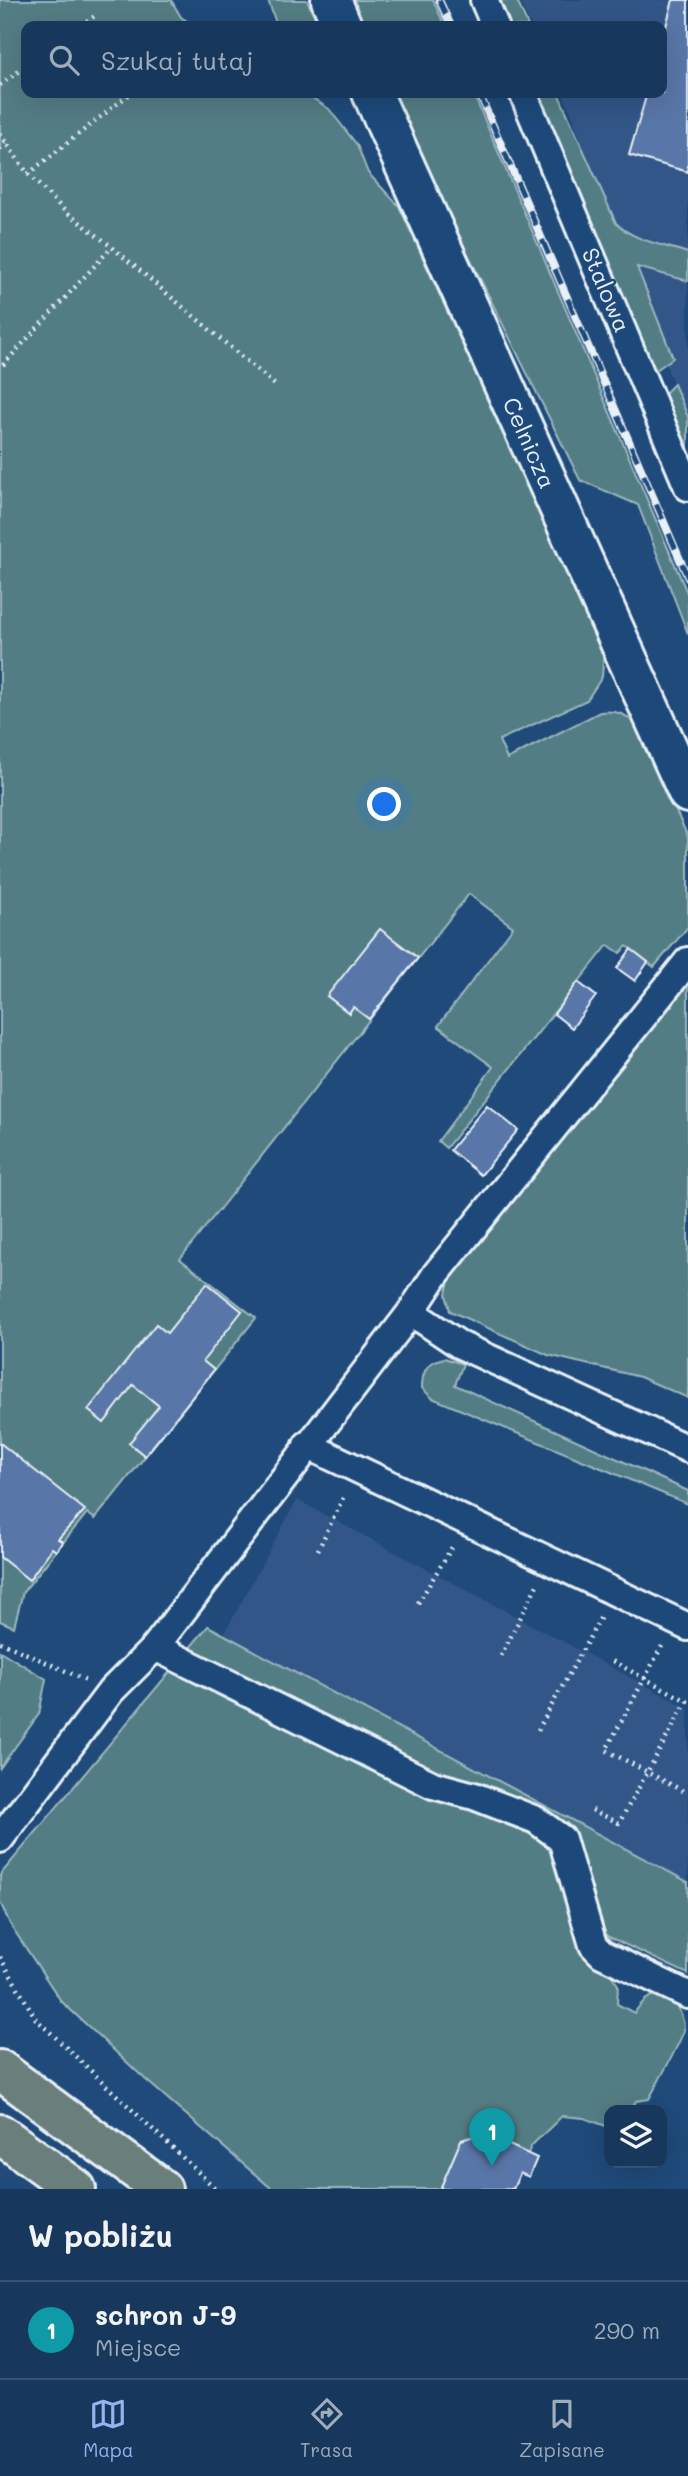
<!DOCTYPE html>
<html lang="pl">
<head>
<meta charset="utf-8">
<style>
	body { margin:0; font-family:Mali,sans-serif; background:#244365; color:#f1f3f6 }
	.controls { position:absolute; right:21px; bottom:21px; display:grid; overflow:hidden; border-radius:14px; box-shadow:0 7px 28px #0002 }
	.controls button { width:63px; height:63px; display:grid; place-items:center; padding:0; border:0; border-bottom:2px solid #365272; background:#17385c; color:#f1f3f6; font:35px sans-serif }
	.you { position:absolute; left:385px; top:805px; width:24px; height:24px; margin:-18px; border:5px solid #fff; border-radius:50%; background:#1a73e8; box-shadow:0 0 0 10px #1a73e833 }
	.badge { display:grid; place-items:center; width:46px; height:46px; border-radius:50%; background:#95b2f1; color:#fff; font-size:23px; font-weight:700 }
	.pin { position:absolute; translate:-50% -58px; filter:drop-shadow(0 2px 4px #0008) }
	.pin::after { content:''; position:absolute; top:37px; width:24px; height:21px; background:inherit; clip-path:polygon(0 0,100% 0,50% 100%) }
	.list { margin:0; padding:0; list-style:none }
	h2 { display:flex; justify-content:space-between; align-items:center; height:91px; margin:0; padding:0 28px; font-size:30px }
	h2 small { font-size:23px; font-weight:400; color:#9eacbb }
	.list li { display:grid; grid-template-columns:46px 1fr auto; gap:21px; align-items:center; box-sizing:border-box; height:98px; padding:0 28px; border-top:2px solid #365272 }
	.list b { display:block; font-size:26px; white-space:nowrap }
	.list p { margin:0; font-size:23px; white-space:nowrap; color:#9eacbb }
	.list em { font-size:23px; font-style:normal; color:#9eacbb }
	.icon { flex:none; width:38px; height:38px; fill:none; stroke:currentColor; stroke-width:2; stroke-linecap:round; stroke-linejoin:round }
	.map { position:relative; flex:none; width:688px; height:2189px; overflow:hidden }
	.search { position:absolute; background:#17385c; box-shadow:0 7px 28px #0002; left:21px; right:21px; top:21px; height:77px; display:flex; align-items:center; gap:18px; box-sizing:border-box; padding:0 24px; border-radius:14px; color:#9eacbb; font-size:26px }
	.sheet { height:189px; background:#17385c }
	nav { display:flex; justify-content:space-around; align-items:center; box-sizing:border-box; height:98px; border-top:2px solid #365272; background:#17385c; font-size:19px; color:#9eacbb }
	nav a { display:grid; justify-items:center; gap:4px }
	nav .on { color:#95b2f1 }
	.map>svg:first-child { display:block }
	.built { fill:#305788 }
	.green { fill:#527d84; stroke:#9db7be; stroke-width:2 }
	.building { fill:#5876a7; stroke:#e8f1f8; stroke-width:2 }
	.lines { fill:none; stroke-linecap:round; stroke-linejoin:round }
	.street-casing { stroke:#e8f1f8; stroke-width:32 }
	.secondary-casing { stroke:#e8f1f8; stroke-width:44 }
	.primary-casing { stroke:#e8f1f8; stroke-width:44 }
	.path { stroke:#e8f1f8; stroke-width:4.5; stroke-dasharray:2 5; stroke-linecap:butt }
	.street { stroke:#1f4a7a; stroke-width:26 }
	.secondary { stroke:#1f4a7a; stroke-width:38 }
	.primary { stroke:#6b7f7c; stroke-width:38 }
	.rail-casing { stroke:#e8f1f8; stroke-width:8 }
	.rail { stroke:#1f4a7a; stroke-width:5; stroke-dasharray:16; stroke-linecap:butt }
	.labels { text-anchor:middle; stroke-width:5; stroke-linejoin:round; paint-order:stroke }
	.street-label { font-size:23px; fill:#e8f1f8; stroke:#1f4a7a }
</style>
</head>
<body>
<div class="map">
<svg width="688" height="2189" viewBox="0 0 688 2189">
	<rect width="100%" height="100%" fill="#1f4a7a"/>
	<filter id="ink" filterUnits="userSpaceOnUse"><feTurbulence type="fractalNoise" baseFrequency=".0143" numOctaves="2"/><feDisplacementMap in="SourceGraphic" scale="14" xChannelSelector="R" yChannelSelector="G"/><feConvolveMatrix kernelMatrix="1 2 1 2 8 2 1 2 1" color-interpolation-filters="sRGB"/></filter>
	<g filter="url(#ink)">
		<g class="built">
			<polygon points="523,0 688,0 688,417 619,255 572,114 562,93 662,93 662,26 531,26 522,5"/>
			<polygon points="297,1500 688,1708 688,1882 224,1634"/>
		</g>
		<g class="green">
			<path d="M0,0H171L181,17L195,26H26V93H305L329,109L357,145L368,173L399,206L604,652L602,677L587,700L499,740L507,759L600,712C616,710 625,713 636,725L688,837V927L654,967L627,946L620,953L608,945L446,1148L438,1141L493,1067L438,1026L513,927L469,894L180,1259L256,1318L95,1519L87,1513L23,1592L14,1627L0,1621Z"/>
			<polygon points="268,0 307,0 319,26 277,26"/>
			<polygon points="352,0 433,0 445,26 363,26"/>
			<polygon points="498,0 519,0 518,3 528,26 509,26"/>
			<polygon points="390,93 473,93 688,595 688,634 638,505 580,480 405,127"/>
			<path d="M536,93H558L616,223C633,241 665,245 688,253V281L637,267L673,358L656,370L650,367Z"/>
			<polygon points="674,384 688,417 688,461 664,400 666,392"/>
			<polygon points="688,979 688,1398 640,1377 548,1355 450,1311 446,1294 450,1277"/>
			<path d="M444,1358L463,1364L455,1385L688,1491V1504L432,1398L422,1388C422,1371 427,1362 444,1358Z"/>
			<path d="M208,1626L688,1882V1974L603,1934L605,1966L618,1985L617,2004L634,2013C640,2006 645,1997 655,1995C673,1992 684,2014 684,2029C683,2039 655,2087 649,2099L636,2101L631,2110H609V2127L584,2118L562,2116L531,2146L513,2189H272L146,2080L61,2001L10,1924L0,1902V1875Z"/>
			<polygon points="0,1651 46,1679 39,1714 0,1768"/>
		</g>
		<g class="building">
			<polygon points="673,0 688,0 688,172 629,155 647,93 662,93 662,41"/>
			<polygon points="380,929 418,958 369,1019 353,1007 349,1013 327,996"/>
			<polygon points="631,949 648,962 635,981 617,968"/>
			<polygon points="578,982 596,996 572,1028 554,1014"/>
			<polygon points="487,1105 518,1130 481,1175 450,1150"/>
			<polygon points="207,1283 242,1311 203,1361 214,1370 145,1456 129,1443 159,1406 133,1385 104,1423 88,1410 156,1324 167,1333"/>
			<polygon points="0,1443 85,1510 58,1539 63,1542 56,1551 52,1548 29,1580 0,1557"/>
			<polygon points="484,2133 537,2158 529,2177 520,2173 513,2189 440,2189 461,2140"/>
		</g>
		<g class="lines">
			<defs>
				<g id="street">
					<polyline points="484,0 495,26"/>
					<polyline points="523,93 688,487"/>
					<polyline points="411,1312 460,1345 688,1449"/>
					<polyline points="307,1445 688,1627"/>
					<polyline points="155,1647 433,1785 474,1796 536,1820 562,1839 593,1945 602,1954 688,1995"/>
					<polyline points="0,1839 111,1691 155,1647 411,1312 436,1274 688,961"/>
				</g>
				<g id="secondary">
					<polyline points="331,0 342,26"/>
					<polyline points="372,93 688,793"/>
				</g>
				<g id="primary">
					<polyline points="0,2070 162,2189"/>
					<polyline points="0,2134 76,2189"/>
				</g>
			</defs>
			<use href="#street" class="street-casing"/>
			<use href="#secondary" class="secondary-casing"/>
			<use href="#primary" class="primary-casing"/>
			<g class="path">
				<polyline points="81,26 96,15"/>
				<polyline points="0,85 26,66"/>
				<polyline points="0,134 28,174 64,210 112,247 275,385"/>
				<polyline points="0,149 6,143"/>
				<polyline points="28,174 131,93"/>
				<polyline points="3,365 112,247"/>
				<polyline points="318,1550 345,1494"/>
				<polyline points="418,1603 454,1544"/>
				<polyline points="0,1642 86,1680"/>
				<polyline points="662,1646 606,1750 683,1791"/>
				<polyline points="501,1656 537,1585"/>
				<polyline points="538,1730 602,1615"/>
				<polyline points="592,1810 619,1823 687,1701 612,1661"/>
				<polyline points="0,1957 36,2019 216,2189"/>
			</g>
			<use href="#street" class="street"/>
			<use href="#secondary" class="secondary"/>
			<use href="#primary" class="primary"/>
			<defs>
				<g id="rail">
					<polyline points="439,0 451,26"/>
					<polyline points="479,93 688,578"/>
				</g>
			</defs>
			<use href="#rail" class="rail-casing"/>
			<use href="#rail" class="rail"/>
		</g>
	</g>
	<g class="labels">
		<g class="street-label">
			<text transform="translate(606 290) rotate(67)" y="8">Stalowa</text>
			<text transform="translate(529 443) rotate(66)" y="8">Celnicza</text>
		</g>
	</g>
</svg>
<div class="controls">
<button><svg class="icon" aria-label="layers" viewBox="0 0 24 24"><path d="M12 4l9 5-9 5-9-5zM3 14l9 5 9-5"/></svg></button>
</div>
<div class="you"></div>
<div class="pin badge" style="left:492px;top:2166px;background:#0f9aa8">1</div>
<div class="search"><svg class="icon" aria-label="search" viewBox="0 0 24 24"><circle cx="10" cy="10" r="6"/><path d="M15 15l6 6"/></svg>Szukaj tutaj</div>
</div>
<section class="sheet">
<h2>W pobliżu<small></small></h2>
<ul class="list">
<li><span class="badge" style="background:#0f9aa8">1</span><div><b>schron J-9</b><p>Miejsce</p></div><em>290 m</em></li>
</ul>
</section>
<nav>
<a class="on"><svg class="icon" aria-label="map" viewBox="0 0 24 24"><path d="M3 6l6-2 6 2 6-2v14l-6 2-6-2-6 2zM9 4v14M15 6v14"/></svg>Mapa</a>
<a><svg class="icon" aria-label="directions" viewBox="0 0 24 24"><path d="M12 3l9 9-9 9-9-9zM9 14v-3h6M13 9l2 2-2 2"/></svg>Trasa</a>
<a><svg class="icon" aria-label="saved" viewBox="0 0 24 24"><path d="M7 4h10v16l-5-4-5 4z"/></svg>Zapisane</a>
</nav>
</body>
</html>
